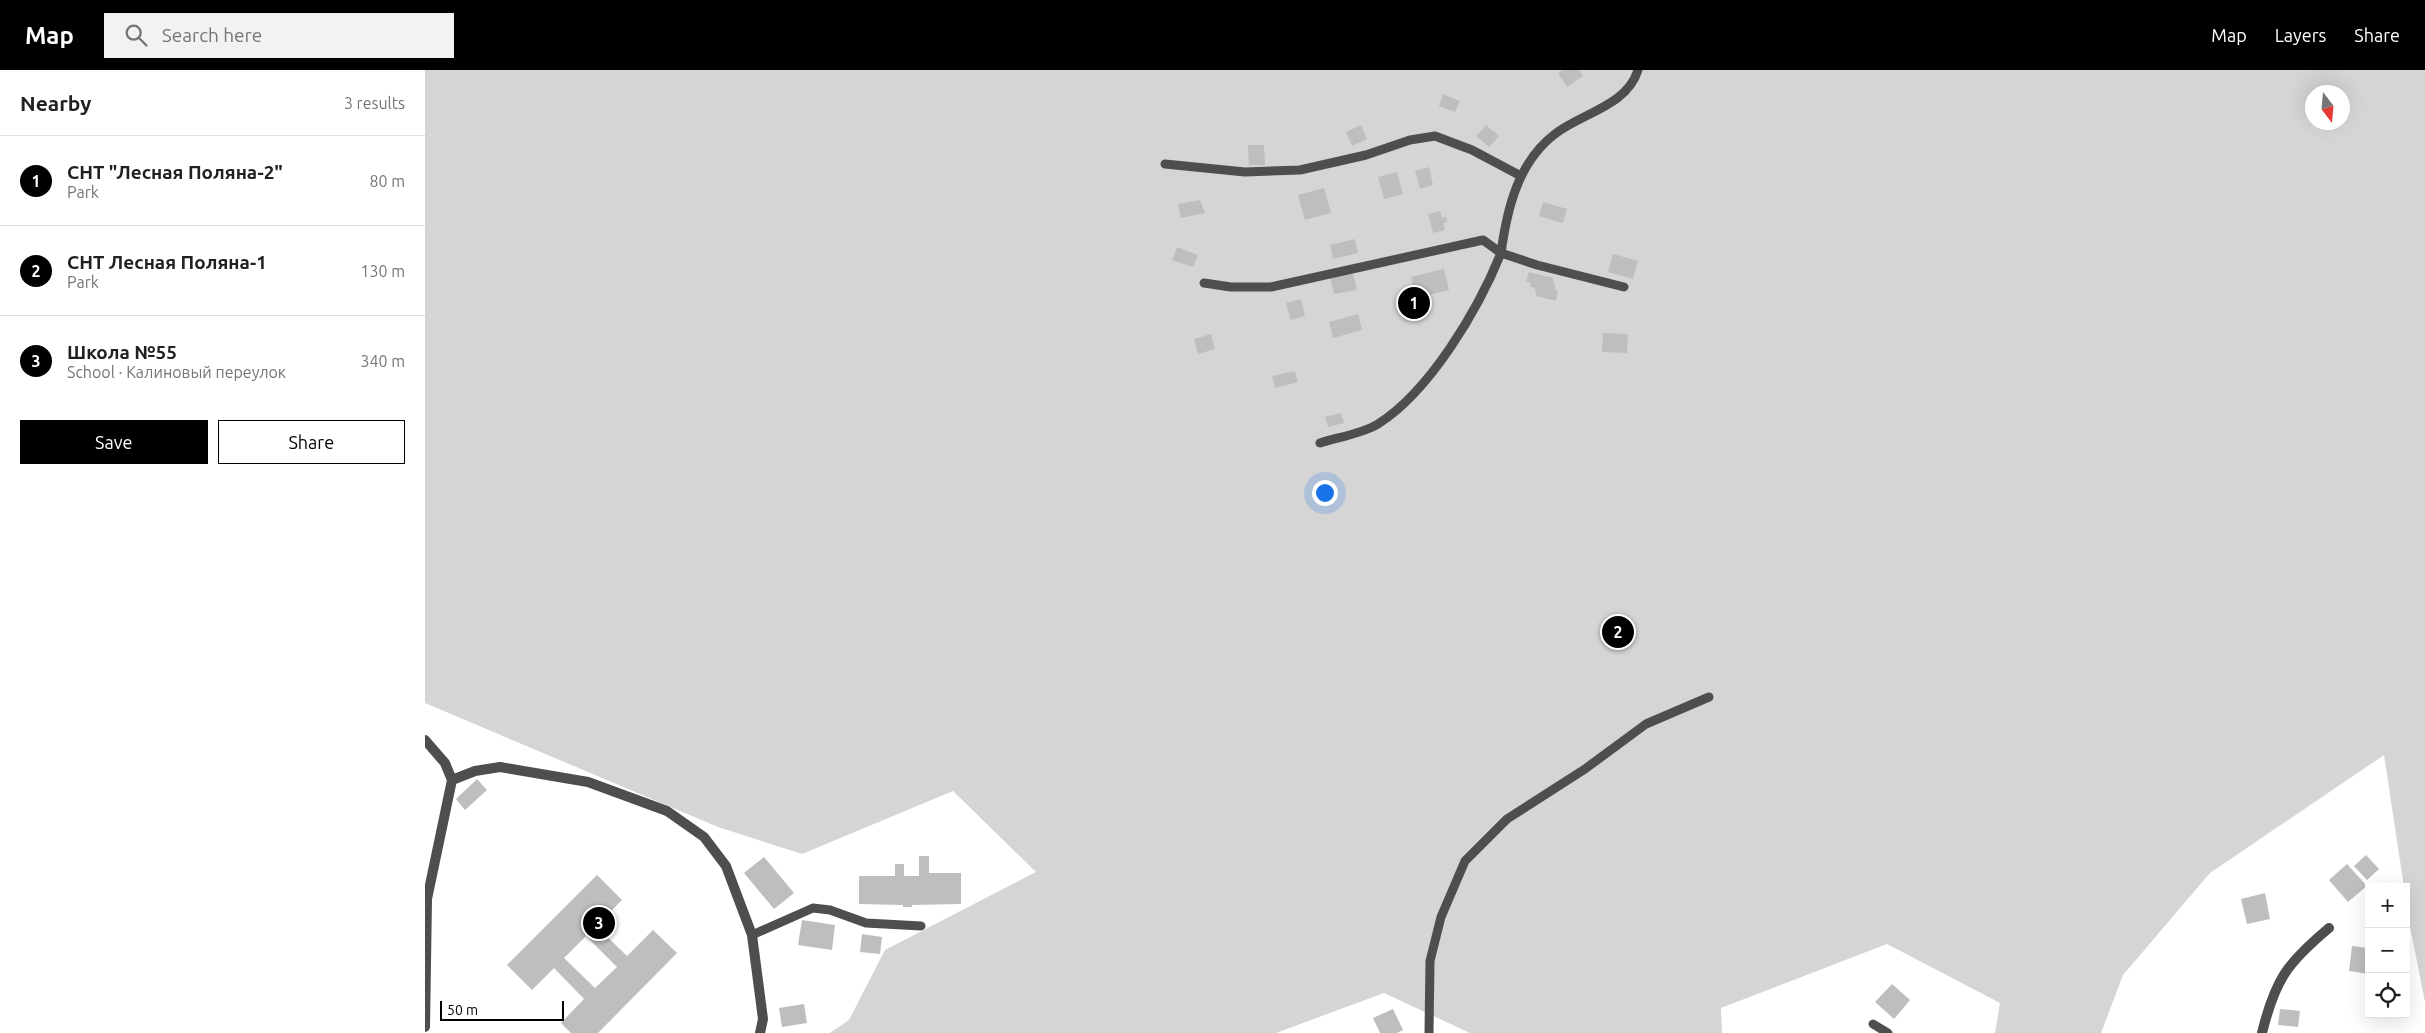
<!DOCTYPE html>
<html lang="en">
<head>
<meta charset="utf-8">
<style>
	body { margin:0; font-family:Ubuntu,sans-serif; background:#f2f2f2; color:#202124 }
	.controls { position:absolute; right:15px; bottom:15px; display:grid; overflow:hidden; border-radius:0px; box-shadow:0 5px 20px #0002 }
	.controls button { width:45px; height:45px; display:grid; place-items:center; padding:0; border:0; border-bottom:1px solid #e0e0e0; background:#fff; color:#202124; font:25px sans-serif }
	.compass { position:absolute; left:1880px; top:15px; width:45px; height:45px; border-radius:50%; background:#fff; box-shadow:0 5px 20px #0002; rotate:164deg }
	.scale { position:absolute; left:15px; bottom:12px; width:124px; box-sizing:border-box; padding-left:5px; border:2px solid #000; border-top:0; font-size:14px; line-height:18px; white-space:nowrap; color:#000; -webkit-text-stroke:4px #fff; paint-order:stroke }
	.you { position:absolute; left:899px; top:422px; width:18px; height:18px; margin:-12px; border:4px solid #fff; border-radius:50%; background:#1a73e8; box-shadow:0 0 0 8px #1a73e833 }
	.badge { display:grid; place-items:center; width:32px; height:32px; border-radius:50%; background:#000; color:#fff; font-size:16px; font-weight:700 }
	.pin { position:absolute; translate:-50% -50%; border:2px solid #fff; box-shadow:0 1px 5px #0006 }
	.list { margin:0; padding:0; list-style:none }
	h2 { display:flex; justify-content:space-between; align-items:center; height:65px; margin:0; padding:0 20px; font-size:21px }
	h2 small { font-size:16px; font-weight:400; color:#757577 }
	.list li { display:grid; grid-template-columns:32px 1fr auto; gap:15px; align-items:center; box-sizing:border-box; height:90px; padding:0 20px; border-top:1px solid #e0e0e0 }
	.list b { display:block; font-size:19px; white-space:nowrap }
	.list p { margin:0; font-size:16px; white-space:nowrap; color:#757577 }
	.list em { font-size:16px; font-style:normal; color:#757577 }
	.actions { display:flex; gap:10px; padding:15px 20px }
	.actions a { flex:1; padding:11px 0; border:1px solid #000; border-radius:0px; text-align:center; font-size:18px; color:#000 }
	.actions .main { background:#000; color:#fff }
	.icon { flex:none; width:28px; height:28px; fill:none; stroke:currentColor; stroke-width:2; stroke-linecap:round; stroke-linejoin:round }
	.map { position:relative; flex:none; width:2000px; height:963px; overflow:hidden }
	header { display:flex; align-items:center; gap:30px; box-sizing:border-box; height:70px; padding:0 25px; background:#000; color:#fff }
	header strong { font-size:24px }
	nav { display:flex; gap:28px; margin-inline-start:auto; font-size:18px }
	.search { width:350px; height:45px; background:#f2f2f2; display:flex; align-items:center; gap:12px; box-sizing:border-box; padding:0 18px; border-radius:0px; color:#757577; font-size:19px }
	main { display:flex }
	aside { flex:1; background:#fff }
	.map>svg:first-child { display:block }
	.green { fill:#d5d5d5; fill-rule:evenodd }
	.building { fill:#bebebe; fill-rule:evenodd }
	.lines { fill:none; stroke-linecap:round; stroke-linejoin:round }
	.service { stroke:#4e4e4e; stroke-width:9 }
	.minor { stroke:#4e4e4e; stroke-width:10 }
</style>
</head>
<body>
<header>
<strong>Map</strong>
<div class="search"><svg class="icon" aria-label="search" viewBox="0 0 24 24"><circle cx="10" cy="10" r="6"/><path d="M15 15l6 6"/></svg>Search here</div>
<nav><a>Map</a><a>Layers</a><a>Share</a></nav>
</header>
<main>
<aside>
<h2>Nearby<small>3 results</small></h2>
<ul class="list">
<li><span class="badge">1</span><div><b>СНТ &quot;Лесная Поляна-2&quot;</b><p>Park</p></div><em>80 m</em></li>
<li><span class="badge">2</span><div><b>СНТ Лесная Поляна-1</b><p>Park</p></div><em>130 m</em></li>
<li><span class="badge">3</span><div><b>Школа №55</b><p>School · Калиновый переулок</p></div><em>340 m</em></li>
</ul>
<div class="actions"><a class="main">Save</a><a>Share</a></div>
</aside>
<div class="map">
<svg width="2000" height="963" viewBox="0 0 2000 963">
	<rect width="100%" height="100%" fill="#fff"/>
	<path class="green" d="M0,0H2000V932L1982,841L1981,817H1979L1959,685L1785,803L1698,905L1676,963H1570L1575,933L1462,874L1296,938L1297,963H1045L959,923L851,963H405L424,950L460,880L611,802L528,721L377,784L293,757L0,633ZM1888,22H1918V52H1888Z"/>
	<g class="building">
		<polygon points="1138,0 1154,0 1158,6 1142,17 1133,3"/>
		<polygon points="1018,24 1035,31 1030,42 1014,36"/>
		<polygon points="936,55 942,69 927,76 921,62"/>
		<polygon points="1061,55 1074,66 1064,77 1051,66"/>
		<polygon points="823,75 839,75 840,95 824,95"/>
		<polygon points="1004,97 1008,115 995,119 990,101"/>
		<polygon points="972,102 978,124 959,129 953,107"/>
		<polygon points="899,118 906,143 880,150 873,125"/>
		<polygon points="775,130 780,143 756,148 753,134"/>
		<polygon points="1118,132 1142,139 1138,153 1114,146"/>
		<polygon points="1015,141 1017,148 1021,147 1022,152 1018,153 1020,160 1008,163 1003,144"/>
		<polygon points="930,169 933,183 908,189 905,175"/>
		<polygon points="752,177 773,185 768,197 747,190"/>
		<polygon points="1188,184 1213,191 1208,209 1183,202"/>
		<polygon points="1019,199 1024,220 991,228 986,207"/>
		<polygon points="927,201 932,220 909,224 905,206"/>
		<polygon points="1104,202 1128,208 1131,221 1133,221 1131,231 1111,226 1110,218 1105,217 1106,213 1101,212"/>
		<polygon points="876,229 880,246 866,250 861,233"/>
		<polygon points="933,244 937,260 908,268 904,252"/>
		<polygon points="1178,263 1203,264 1202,283 1177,282"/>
		<polygon points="786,264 790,279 773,284 769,269"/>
		<polygon points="870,301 873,312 850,318 847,306"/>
		<polygon points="916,343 919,353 903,357 900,347"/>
		<polygon points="52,709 62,720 40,740 31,729"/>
		<polygon points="1941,785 1954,799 1942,810 1929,796"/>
		<polygon points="494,786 504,786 504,803 536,803 536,834 487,835 487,837 478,837 478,835 434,834 434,806 470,806 470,794 479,794 479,806 494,806"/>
		<polygon points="339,787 369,823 349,839 319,803"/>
		<polygon points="1922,794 1942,816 1923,832 1904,810"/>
		<path d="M172,805L197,830L171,856L202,886L228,860L252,883L173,963H146L136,953L159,929L129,898L107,920L82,895ZM161,866L192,897L170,918L139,888Z"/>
		<polygon points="1840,823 1845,849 1822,854 1816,829"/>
		<polygon points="377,850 410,855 407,880 373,875"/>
		<polygon points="437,864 457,867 455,884 435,882"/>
		<polygon points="1927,876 1944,878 1944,904 1924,901"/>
		<polygon points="1467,914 1485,930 1469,949 1450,932"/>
		<polygon points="379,934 382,953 357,957 354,938"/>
		<polygon points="968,939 978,960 972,963 955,963 948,948"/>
		<polygon points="1855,939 1875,941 1873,957 1853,955"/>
	</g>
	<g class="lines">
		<g class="service">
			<polyline points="740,94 820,102 875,100 941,85 985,70 1010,66 1047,80 1096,106"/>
			<path d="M779,213L806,217H846L1058,170L1076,183C1082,139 1093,92 1130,64C1157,43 1202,36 1213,0"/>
			<path d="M895,373C913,367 937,364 953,354C1005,321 1053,240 1076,183L1112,195L1199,217"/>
			<polyline points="327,865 388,838 405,840 441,853 496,856"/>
			<polyline points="1448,954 1463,963"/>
			<polyline points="1004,963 1005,891 1016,847 1040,791 1082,749 1160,699 1221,654 1284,627"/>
		</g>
		<g class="minor">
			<polyline points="0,670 20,693 27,710 2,829 0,957"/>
			<polyline points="27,710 50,701 75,697 163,712 242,741 279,767 301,796 327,865 338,949 335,963"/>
			<path d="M1837,963C1850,910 1862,893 1904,858"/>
		</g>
	</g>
</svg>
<div class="controls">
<button>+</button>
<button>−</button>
<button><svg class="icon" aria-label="locate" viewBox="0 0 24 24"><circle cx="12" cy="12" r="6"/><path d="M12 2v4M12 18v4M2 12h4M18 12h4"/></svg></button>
</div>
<svg class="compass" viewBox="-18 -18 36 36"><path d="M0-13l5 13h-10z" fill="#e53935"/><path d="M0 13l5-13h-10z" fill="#757577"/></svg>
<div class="scale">50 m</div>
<div class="you"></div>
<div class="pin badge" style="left:989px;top:233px">1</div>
<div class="pin badge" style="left:1193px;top:562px">2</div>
<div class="pin badge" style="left:174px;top:853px">3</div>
</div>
</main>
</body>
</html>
